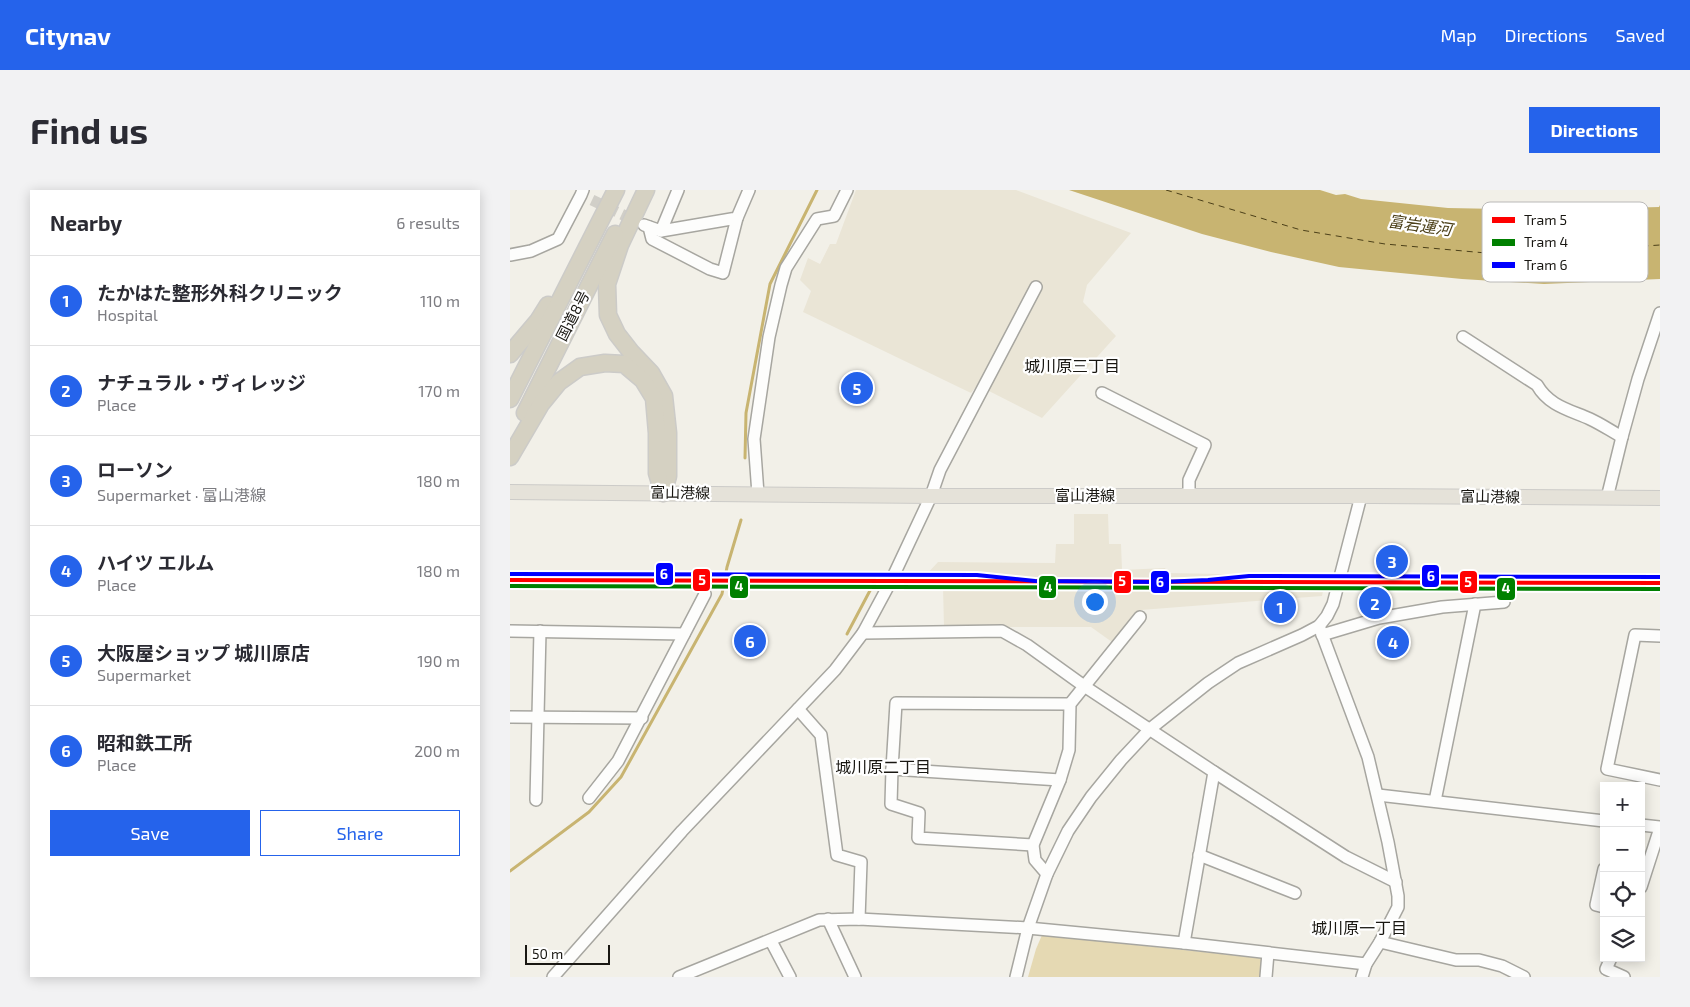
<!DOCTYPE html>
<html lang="en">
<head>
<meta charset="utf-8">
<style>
	body { margin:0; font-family:"Exo 2","Noto Sans JP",sans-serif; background:#f2f2f3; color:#2b2b33 }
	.controls { position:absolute; right:15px; bottom:15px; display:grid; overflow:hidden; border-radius:0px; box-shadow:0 2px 12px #0003 }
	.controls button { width:45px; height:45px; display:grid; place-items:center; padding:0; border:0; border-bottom:1px solid #e1e1e2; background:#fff; color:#2b2b33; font:25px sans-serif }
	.scale { position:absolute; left:15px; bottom:12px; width:85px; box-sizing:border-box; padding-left:5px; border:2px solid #191712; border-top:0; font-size:14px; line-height:18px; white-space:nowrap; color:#191712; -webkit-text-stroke:4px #fff; paint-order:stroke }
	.you { position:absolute; left:584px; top:411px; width:18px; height:18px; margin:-12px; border:4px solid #fff; border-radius:50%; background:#1a73e8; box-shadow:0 0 0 8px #1a73e833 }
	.badge { display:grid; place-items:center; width:32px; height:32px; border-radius:50%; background:#2563eb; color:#fff; font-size:16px; font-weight:700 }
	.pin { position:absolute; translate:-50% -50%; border:2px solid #fff; box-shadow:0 1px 5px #0006 }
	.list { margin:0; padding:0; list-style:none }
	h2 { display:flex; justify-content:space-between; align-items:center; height:65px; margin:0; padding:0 20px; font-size:21px }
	h2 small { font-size:16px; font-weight:400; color:#7c7c81 }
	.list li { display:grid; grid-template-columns:32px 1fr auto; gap:15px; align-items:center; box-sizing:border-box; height:90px; padding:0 20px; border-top:1px solid #e1e1e2 }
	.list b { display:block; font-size:19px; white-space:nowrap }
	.list p { margin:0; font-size:16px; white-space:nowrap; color:#7c7c81 }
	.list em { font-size:16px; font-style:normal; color:#7c7c81 }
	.actions { display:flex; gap:10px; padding:15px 20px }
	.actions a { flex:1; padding:11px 0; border:1px solid #2563eb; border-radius:0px; text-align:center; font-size:18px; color:#2563eb }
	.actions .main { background:#2563eb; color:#fff }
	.icon { flex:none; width:28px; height:28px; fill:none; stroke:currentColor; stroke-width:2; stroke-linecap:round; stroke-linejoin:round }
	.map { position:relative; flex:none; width:1150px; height:787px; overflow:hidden; border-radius:0px }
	header { display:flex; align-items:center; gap:30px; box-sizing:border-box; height:70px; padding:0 25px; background:#2563eb; color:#fff }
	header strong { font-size:24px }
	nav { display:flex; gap:28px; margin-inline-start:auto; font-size:18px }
	.intro { display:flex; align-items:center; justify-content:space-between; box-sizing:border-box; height:120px; padding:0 30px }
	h1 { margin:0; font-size:35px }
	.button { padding:12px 22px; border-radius:0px; background:#2563eb; color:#fff; font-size:18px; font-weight:700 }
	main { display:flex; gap:30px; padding:0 30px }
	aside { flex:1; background:#fff; border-radius:0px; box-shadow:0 2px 12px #0003 }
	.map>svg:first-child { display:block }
	.built { fill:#eae5d6 }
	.green { fill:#e5d9b3 }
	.water { fill:#c8b471 }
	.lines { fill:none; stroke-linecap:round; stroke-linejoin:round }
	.stream { stroke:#c8b471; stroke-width:3 }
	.ferry { stroke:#4c4019; stroke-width:1; stroke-dasharray:6 5; stroke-linecap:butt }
	.minor-tunnel { stroke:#d1cfc8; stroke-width:11; stroke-dasharray:11 5.5; stroke-linecap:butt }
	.minor-casing { stroke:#a7a6a0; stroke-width:14 }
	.major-casing { stroke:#cccbc8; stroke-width:16 }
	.highway-casing { stroke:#cccbc8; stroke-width:19 }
	.minor { stroke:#fdfdfc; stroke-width:11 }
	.major { stroke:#e5e2d9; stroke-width:14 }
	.highway { stroke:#d5d1c2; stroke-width:16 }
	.tram-1-casing { stroke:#fff; stroke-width:8 }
	.tram-2-casing { stroke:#fff; stroke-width:8 }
	.tram-3-casing { stroke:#fff; stroke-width:8 }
	.tram-1 { stroke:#f00; stroke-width:4 }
	.tram-2 { stroke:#008000; stroke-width:4 }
	.tram-3 { stroke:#00f; stroke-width:4 }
	.labels { text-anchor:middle; stroke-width:4.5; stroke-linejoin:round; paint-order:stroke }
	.street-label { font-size:15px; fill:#191712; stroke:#fff }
	.water-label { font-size:16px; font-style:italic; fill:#4c4019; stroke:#fff }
	.neighbourhood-label { font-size:16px; fill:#191712; stroke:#fff }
	.key { fill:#fff; stroke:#bab9b8; stroke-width:1 }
	.key-label { font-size:14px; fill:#191712 }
	.line-badge { stroke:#fff; stroke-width:2 }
	.badge-label { font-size:14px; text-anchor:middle; font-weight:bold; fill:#fff }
</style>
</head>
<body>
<header>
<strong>Citynav</strong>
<nav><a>Map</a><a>Directions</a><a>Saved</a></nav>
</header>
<div class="intro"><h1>Find us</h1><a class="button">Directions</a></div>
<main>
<aside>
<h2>Nearby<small>6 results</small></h2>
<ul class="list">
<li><span class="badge">1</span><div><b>たかはた整形外科クリニック</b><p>Hospital</p></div><em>110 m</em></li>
<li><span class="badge">2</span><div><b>ナチュラル・ヴィレッジ</b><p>Place</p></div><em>170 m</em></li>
<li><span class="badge">3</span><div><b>ローソン</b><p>Supermarket · 富山港線</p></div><em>180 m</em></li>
<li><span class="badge">4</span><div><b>ハイツ エルム</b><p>Place</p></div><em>180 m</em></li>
<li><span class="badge">5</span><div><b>大阪屋ショップ 城川原店</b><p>Supermarket</p></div><em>190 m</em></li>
<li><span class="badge">6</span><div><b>昭和鉄工所</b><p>Place</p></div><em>200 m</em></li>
</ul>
<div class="actions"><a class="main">Save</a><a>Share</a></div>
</aside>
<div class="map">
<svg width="1150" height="787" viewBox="0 0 1150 787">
	<rect width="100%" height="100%" fill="#f2f0e8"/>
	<g class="built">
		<polygon points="346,0 506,0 621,43 577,95 573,112 606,146 532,228 477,200 532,98 522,93 469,193 461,203 293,122 301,101 290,90 298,68 310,74 320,54 326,54"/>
		<polygon points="564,324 598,324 599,354 611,354 612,380 655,378 658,383 816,386 812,406 631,420 602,452 581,437 434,437 433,397 386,396 392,384 415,386 428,372 545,373 546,354 564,354"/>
	</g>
	<polygon class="green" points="532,745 750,768 752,772 751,787 518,787 526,759"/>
	<polygon class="water" points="559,0 810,0 826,5 835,4 851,9 938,18 1038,20 1149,17 1150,15 1150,89 1034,94 952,89 829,77 761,62 692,44"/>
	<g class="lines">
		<g class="stream">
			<polyline points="235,268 236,223 260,94 307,0"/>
			<polyline points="337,444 364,393"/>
			<polyline points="0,681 79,622 111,587 212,404 217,377 231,330"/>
		</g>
		<polyline class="ferry" points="656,0 791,40 875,54 976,63 1061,61 1150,55"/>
		<polyline class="minor-tunnel" points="82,10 128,32"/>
		<defs>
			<g id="minor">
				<polyline points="134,35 151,41 227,28 239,0"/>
				<polyline points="139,37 142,49 200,79 213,83 227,28"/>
				<polyline points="151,41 168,0"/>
				<polyline points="0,65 21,61 48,49 71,5 73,0"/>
				<path d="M953,147L1027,195C1039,216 1060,220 1080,229C1091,234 1101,241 1112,247"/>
				<polyline points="592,203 695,255 679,290 679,306"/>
				<polyline points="248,304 244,249 259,147 271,95 276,78 307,29 324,26 337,0"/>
				<polyline points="1097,308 1112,247 1128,189 1150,123"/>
				<polyline points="809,436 858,567 878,652 888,706 888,717 870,752 856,774 852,787"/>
				<polyline points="0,441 174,444"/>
				<polyline points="353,443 492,441 517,455 574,496 704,582 674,753"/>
				<polyline points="812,445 869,428 932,417 994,412"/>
				<polyline points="1150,446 1125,445 1097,579 1150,590"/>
				<polyline points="288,519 311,545 327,665 351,672 349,729"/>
				<polyline points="0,527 132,528"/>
				<polyline points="382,579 550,590"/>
				<polyline points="704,582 836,667 886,692"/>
				<polyline points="868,605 1094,631"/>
				<polyline points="79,608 108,571 195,404"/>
				<polyline points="26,610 30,441"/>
				<polyline points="925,611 965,414"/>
				<polyline points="1131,635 1150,637"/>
				<polyline points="523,655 408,648 409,623 381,614 382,579 386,513 560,514"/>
				<polyline points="689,665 785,703"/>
				<polyline points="1094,679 1086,715 1094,717"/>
				<polyline points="537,684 525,670 523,655 550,590 559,560 560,514 630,427"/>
				<polyline points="1131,697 1150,638"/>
				<polyline points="318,729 345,787"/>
				<polyline points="261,751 280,787"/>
				<polyline points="870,752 946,770 969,770 992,776 1014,787"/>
				<polyline points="1101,768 1096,779 1114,787"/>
				<polyline points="43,787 172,641 325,480 353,443 381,391 421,306 430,280 526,97"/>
				<polyline points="169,787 309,730 349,729 518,738 674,753 856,774"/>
				<polyline points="506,787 518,738 537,684 558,641 581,607 611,570 640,539 698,493 728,473 792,445 809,436 817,426 823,414 851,306"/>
				<polyline points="756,787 758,763"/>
			</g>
			<polyline id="major" points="0,302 421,306 864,306 1150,308"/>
			<g id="highway">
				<polyline points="136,0 110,55 97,94 98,125 107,144 121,162 141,183 154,206 158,243 158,286 153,303"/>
				<polyline points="0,164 28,131 38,115"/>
				<polyline points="0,209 106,0"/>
				<polyline points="15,223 105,44"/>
				<polyline points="0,267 31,214 49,192 70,177 95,173 114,174 133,190 144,208 147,243 147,283 153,303"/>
			</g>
		</defs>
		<use href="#minor" class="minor-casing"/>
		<use href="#major" class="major-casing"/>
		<use href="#highway" class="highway-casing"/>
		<use href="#minor" class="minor"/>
		<use href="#major" class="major"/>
		<use href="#highway" class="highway"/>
		<defs>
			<polyline id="tram-1" points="0,390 1150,393"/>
			<polyline id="tram-2" points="0,396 1150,399"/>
			<polyline id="tram-3" points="0,384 467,385 525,391 651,392 698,390 739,386 1150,387"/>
		</defs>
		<use href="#tram-1" class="tram-1-casing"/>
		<use href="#tram-2" class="tram-2-casing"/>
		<use href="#tram-3" class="tram-3-casing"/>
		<use href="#tram-1" class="tram-1"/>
		<use href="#tram-2" class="tram-2"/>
		<use href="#tram-3" class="tram-3"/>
	</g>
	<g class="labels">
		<g class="street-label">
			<text transform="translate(63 126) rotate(-63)" y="5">国道8号</text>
			<text transform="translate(170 303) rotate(1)" y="5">富山港線</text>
			<text x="575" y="311">富山港線</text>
			<text transform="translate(980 307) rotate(1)" y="5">富山港線</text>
		</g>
		<g class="water-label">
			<text transform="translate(910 35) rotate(8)" y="6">富岩運河</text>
		</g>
		<g class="neighbourhood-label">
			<text x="562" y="182">城川原三丁目</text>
			<text x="373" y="583">城川原二丁目</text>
			<text x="849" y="744">城川原一丁目</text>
		</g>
	</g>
	<rect x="972" y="12" width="166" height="80" rx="8" class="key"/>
	<rect x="982" y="27" width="23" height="6" fill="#f00"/>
	<rect x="982" y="49" width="23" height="7" fill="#008000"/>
	<rect x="982" y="72" width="23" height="6" fill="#00f"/>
	<g class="key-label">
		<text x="1014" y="35">Tram 5</text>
		<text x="1014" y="57">Tram 4</text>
		<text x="1014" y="80">Tram 6</text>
	</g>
	<g class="line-badge">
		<rect x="145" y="372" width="19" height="24" rx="5" fill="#00f"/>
		<rect x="911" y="374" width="19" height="24" rx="5" fill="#00f"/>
		<rect x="182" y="378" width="19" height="24" rx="5" fill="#f00"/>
		<rect x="603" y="380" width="19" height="24" rx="5" fill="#f00"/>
		<rect x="640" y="380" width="20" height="24" rx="5" fill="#00f"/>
		<rect x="949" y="380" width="19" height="24" rx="5" fill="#f00"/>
		<rect x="219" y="385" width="20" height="24" rx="5" fill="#008000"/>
		<rect x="528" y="385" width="19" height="24" rx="5" fill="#008000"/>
		<rect x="986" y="387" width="20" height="24" rx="5" fill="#008000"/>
	</g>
	<g class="badge-label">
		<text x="154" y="389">6</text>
		<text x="921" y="391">6</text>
		<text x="192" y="395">5</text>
		<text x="612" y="396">5</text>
		<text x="650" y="397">6</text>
		<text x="958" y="397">5</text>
		<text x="229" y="401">4</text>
		<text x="538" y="402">4</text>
		<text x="996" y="403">4</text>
	</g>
</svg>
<div class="controls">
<button>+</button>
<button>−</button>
<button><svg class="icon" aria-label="locate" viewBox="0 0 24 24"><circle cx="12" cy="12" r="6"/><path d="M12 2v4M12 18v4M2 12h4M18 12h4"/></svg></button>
<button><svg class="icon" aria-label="layers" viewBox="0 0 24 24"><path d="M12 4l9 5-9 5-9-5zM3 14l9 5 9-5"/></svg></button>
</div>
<div class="scale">50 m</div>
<div class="you"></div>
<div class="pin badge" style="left:770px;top:417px">1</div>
<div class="pin badge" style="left:865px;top:413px">2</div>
<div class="pin badge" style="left:882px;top:371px">3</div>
<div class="pin badge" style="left:883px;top:452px">4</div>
<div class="pin badge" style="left:347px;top:198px">5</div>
<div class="pin badge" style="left:240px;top:451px">6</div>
</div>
</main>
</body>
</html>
